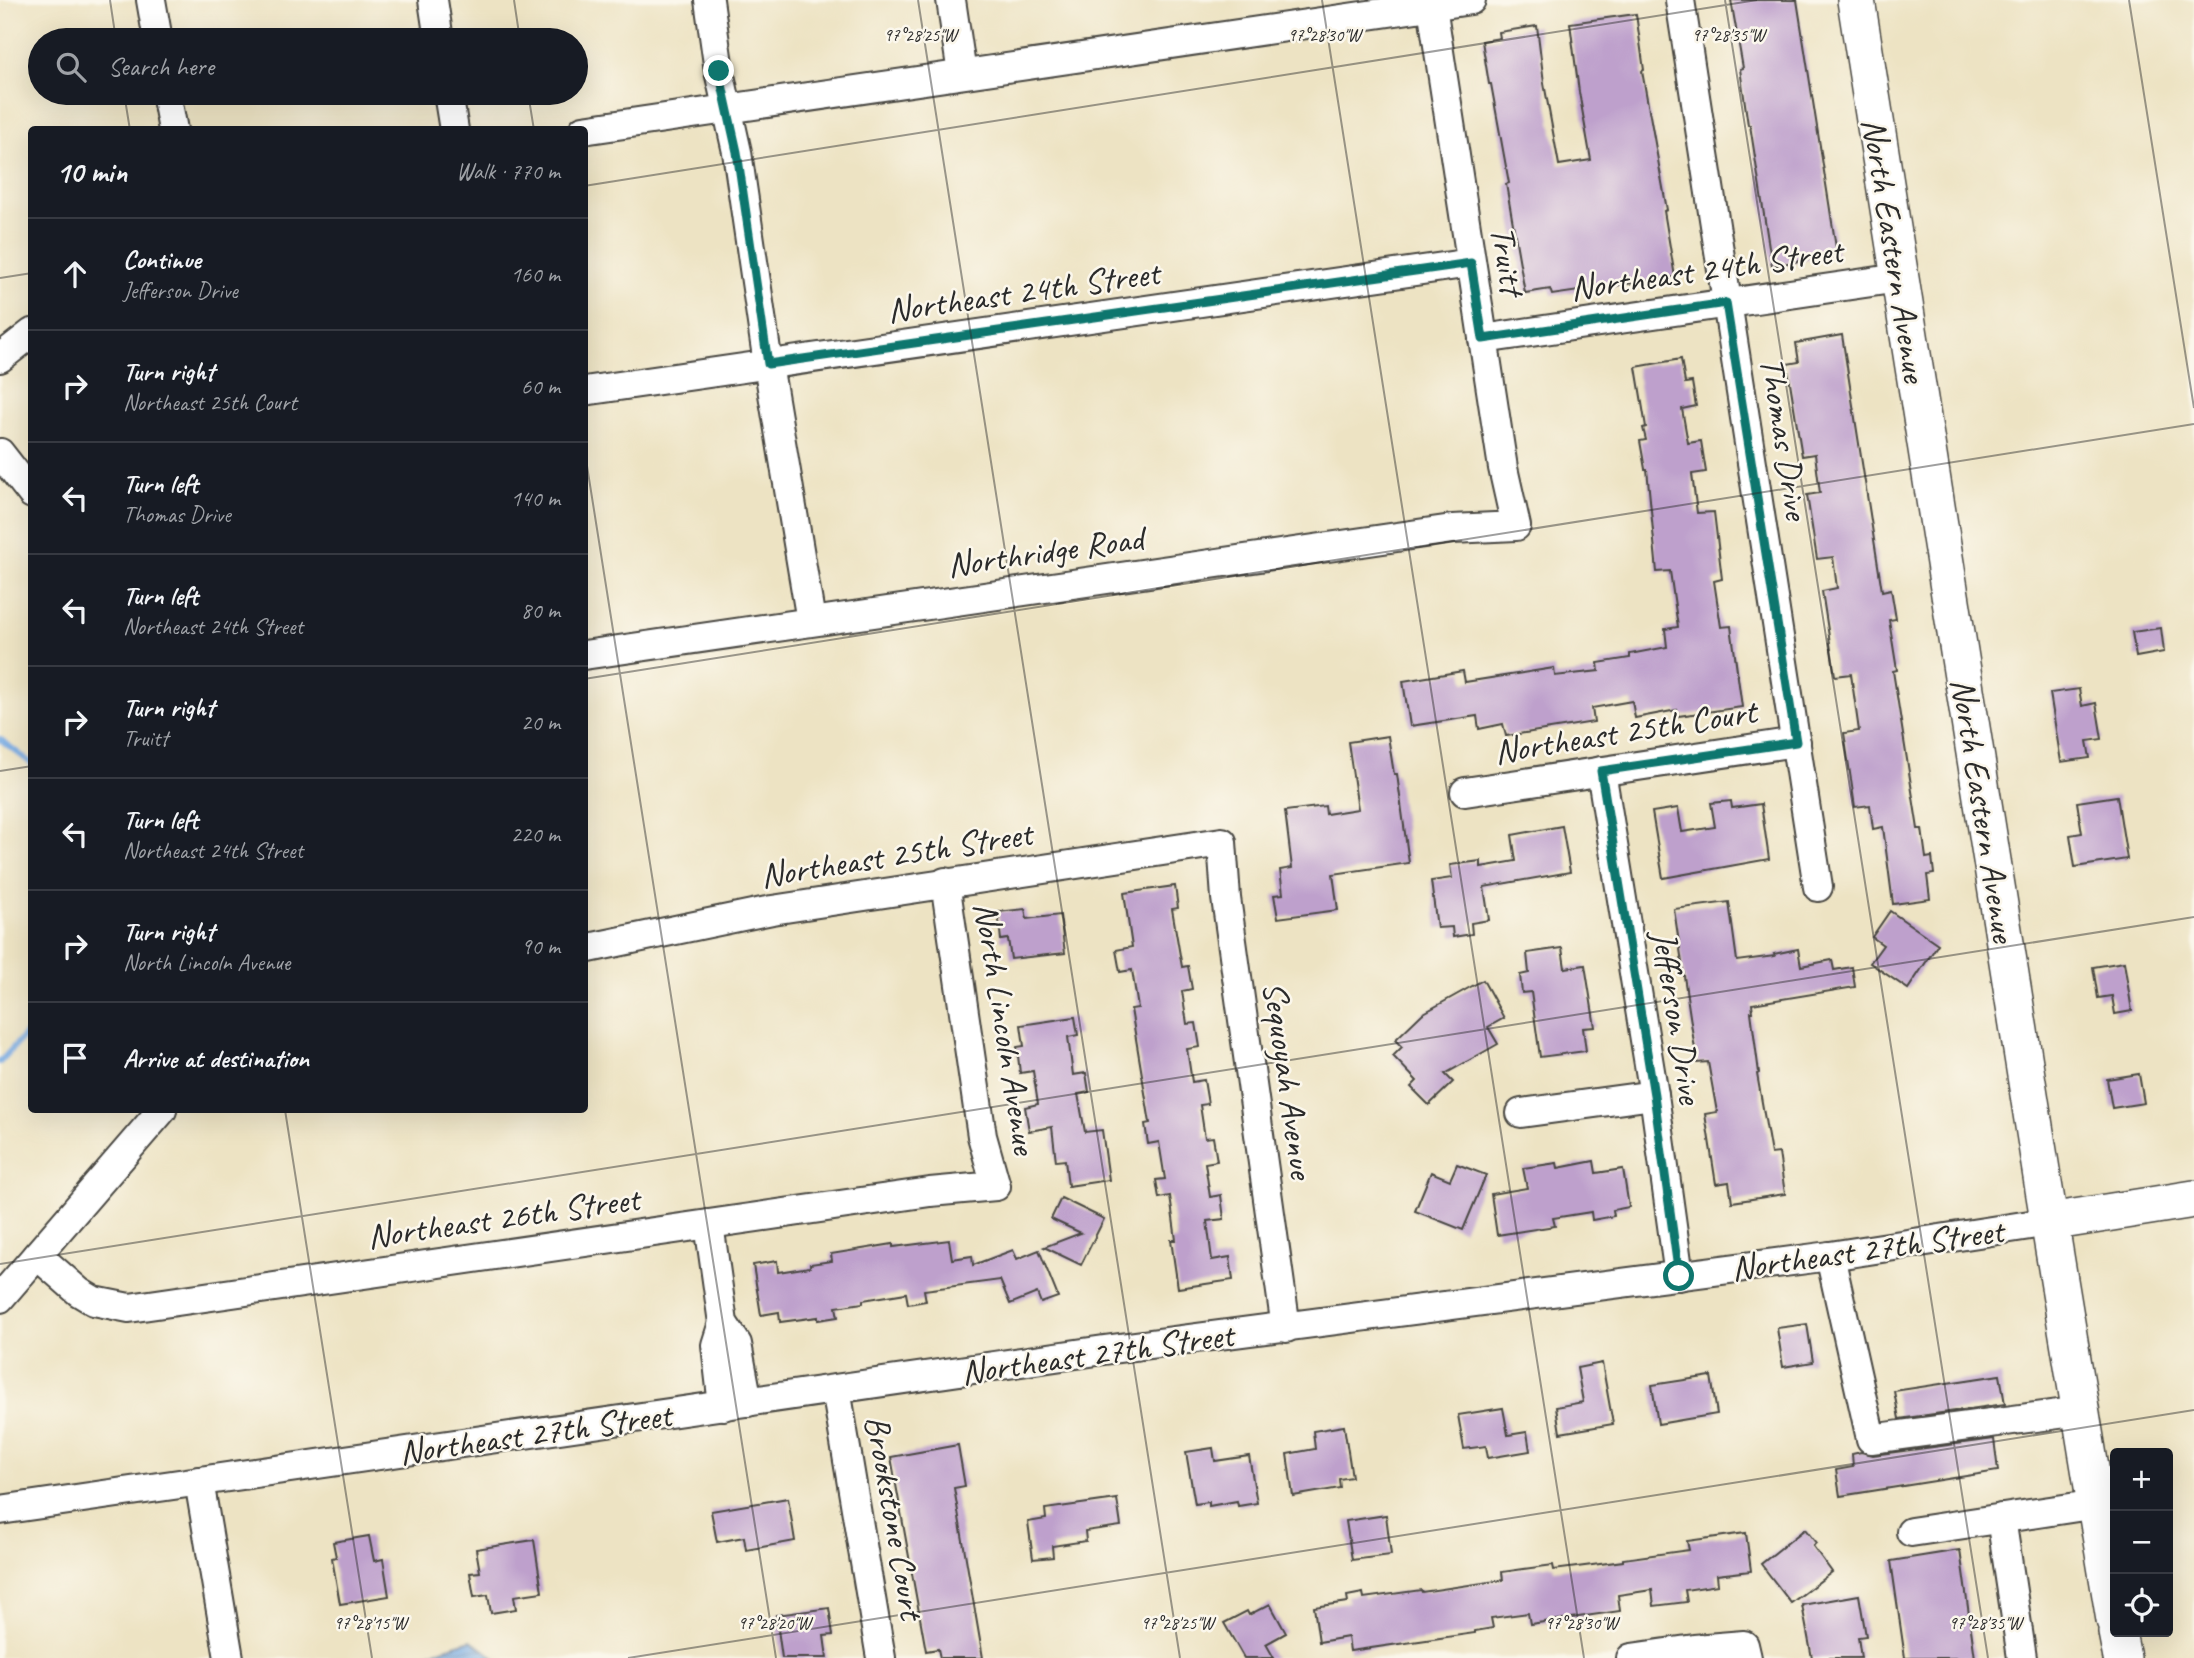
<!DOCTYPE html>
<html lang="en">
<head>
<meta charset="utf-8">
<style>
	body { margin:0; font-family:Caveat,sans-serif; background:#20242c; color:#f1f3f6 }
	.controls { position:absolute; right:21px; bottom:21px; display:grid; overflow:hidden; border-radius:7px; box-shadow:0 7px 28px #0002 }
	.controls button { width:63px; height:63px; display:grid; place-items:center; padding:0; border:0; border-bottom:2px solid #363941; background:#171b24; color:#f1f3f6; font:35px sans-serif }
	.stop { position:absolute; width:21px; height:21px; margin:-16px; border:5px solid #0f766e; border-radius:50%; background:#fff }
	.stop.end { background:#0f766e; border-color:#fff; box-shadow:0 2px 7px #0008 }
	.list { margin:0; padding:0; list-style:none }
	h2 { display:flex; justify-content:space-between; align-items:center; height:91px; margin:0; padding:0 28px; font-size:30px }
	h2 small { font-size:23px; font-weight:400; color:#9ea1a6 }
	.list li { display:grid; grid-template-columns:46px 1fr auto; gap:21px; align-items:center; box-sizing:border-box; height:112px; padding:0 28px; border-top:2px solid #363941 }
	.list b { display:block; font-size:26px; white-space:nowrap }
	.list p { margin:0; font-size:23px; white-space:nowrap; color:#9ea1a6 }
	.list em { font-size:23px; font-style:normal; color:#9ea1a6 }
	.icon { flex:none; width:38px; height:38px; fill:none; stroke:currentColor; stroke-width:2; stroke-linecap:round; stroke-linejoin:round }
	.map { position:relative; flex:none; width:2194px; height:1658px; overflow:hidden }
	.search { position:absolute; background:#171b24; box-shadow:0 7px 28px #0002; left:28px; top:28px; width:560px; height:77px; display:flex; align-items:center; gap:18px; box-sizing:border-box; padding:0 24px; border-radius:38px; color:#9ea1a6; font-size:26px }
	.panel { position:absolute; background:#171b24; box-shadow:0 7px 28px #0002; left:28px; top:126px; width:560px; height:987px; border-radius:7px }
	.map>svg:first-child { display:block }
	.water { fill:url(#water-rules); stroke:#506a86; stroke-width:2 }
	.lines { fill:none; stroke-linecap:round; stroke-linejoin:round }
	.stream { stroke:#75a9e2; stroke-width:6 }
	.building { fill:#bea0cc }
	.minor-casing { stroke:#484742; stroke-width:32 }
	.major-casing { stroke:#484742; stroke-width:40 }
	.minor { stroke:#fff; stroke-width:28 }
	.major { stroke:#fff; stroke-width:37 }
	.route { stroke:#0f766e; stroke-width:9 }
	.ticks { fill:none; stroke:#2b2b2b; stroke-width:2; stroke-opacity:0.45 }
	.labels { text-anchor:middle; stroke-width:5; stroke-linejoin:round; paint-order:stroke }
	.street-label { font-size:35px; fill:#2b2b2b; stroke:#fbf7ec }
	.ticks-label { font-size:18px; text-anchor:middle; fill:#2b2b2b; stroke:#fbf7ec; stroke-width:5; stroke-linejoin:round; paint-order:stroke }
</style>
</head>
<body>
<div class="map">
<svg width="2194" height="1658" viewBox="0 0 2194 1658">
	<defs>
		<pattern id="water-rules" width="6" height="5" patternUnits="userSpaceOnUse" patternTransform="scale(1.75)"><rect width="6" height="5" fill="#75a9e2"/><path d="M0 2.5h6" fill="none" stroke="#608ab7"/></pattern>
	</defs>
	<rect width="100%" height="100%" fill="#fbf7ec"/>
	<filter id="ink" filterUnits="userSpaceOnUse"><feTurbulence type="fractalNoise" baseFrequency=".0143" numOctaves="2"/><feDisplacementMap in="SourceGraphic" scale="14" xChannelSelector="R" yChannelSelector="G"/><feConvolveMatrix kernelMatrix="1 2 1 2 8 2 1 2 1" color-interpolation-filters="sRGB"/></filter>
	<filter id="wash" filterUnits="userSpaceOnUse"><feTurbulence type="fractalNoise" baseFrequency=".00686" numOctaves="4" result="noise"/><feDisplacementMap in="SourceGraphic" scale="28" xChannelSelector="R" yChannelSelector="G"/><feGaussianBlur stdDeviation="1.57" result="paint"/><feColorMatrix in="noise" values="0 0 0 0 0 0 0 0 0 0 0 0 0 0 0 0 0 1.4 0 .05"/><feComposite in="paint" operator="in"/></filter>
	<g filter="url(#wash)">
		<rect width="100%" height="100%" fill="#ede3c3"/>
		<polygon class="water" points="471,1640 495,1658 421,1658 432,1652"/>
		<g class="lines">
			<g class="stream">
				<polyline points="0,739 32,764"/>
				<polyline points="0,1062 32,1027"/>
			</g>
		</g>
		<g id="blocks">
			<g class="building">
				<polygon points="1731,0 1797,0 1837,254 1772,266 1750,125 1748,125 1740,69 1743,68"/>
				<polygon points="1636,14 1644,70 1642,71 1667,210 1664,211 1675,277 1552,295 1550,289 1525,293 1506,184 1509,183 1491,84 1489,84 1482,41 1500,38 1499,32 1537,26 1544,83 1559,165 1591,160 1579,92 1570,23"/>
				<polygon points="1842,335 1882,591 1891,589 1896,619 1889,620 1897,670 1893,671 1918,829 1922,829 1926,858 1932,857 1934,874 1927,875 1930,899 1893,904 1883,827 1873,829 1870,805 1855,807 1844,733 1859,731 1851,674 1835,676 1822,591 1837,588 1833,557 1817,559 1807,495 1820,493 1815,454 1802,456 1787,364 1799,362 1796,343"/>
				<polygon points="1681,359 1685,383 1692,382 1696,406 1682,409 1688,443 1701,441 1706,472 1692,474 1697,513 1714,512 1722,579 1714,581 1721,627 1731,626 1742,707 1678,716 1677,710 1635,718 1632,701 1592,708 1594,722 1506,736 1503,724 1479,729 1477,716 1410,726 1403,681 1463,671 1465,682 1554,668 1555,676 1599,671 1598,663 1630,658 1630,654 1667,647 1665,629 1678,627 1670,571 1657,572 1647,469 1645,469 1640,441 1646,440 1643,428 1646,427 1636,367"/>
				<polygon points="2161,628 2164,652 2136,657 2132,632"/>
				<polygon points="2079,689 2082,706 2096,703 2102,739 2087,741 2090,758 2061,762 2050,693"/>
				<polygon points="1388,736 1394,774 1397,774 1409,863 1333,874 1338,910 1278,918 1274,895 1283,894 1280,870 1292,868 1285,811 1325,806 1326,814 1358,809 1348,742"/>
				<polygon points="2117,796 2127,859 2075,867 2070,835 2082,833 2077,802"/>
				<polygon points="1731,801 1732,808 1761,804 1769,859 1663,878 1652,812 1678,808 1682,832 1715,827 1711,803"/>
				<polygon points="1562,826 1570,872 1484,887 1489,920 1471,923 1472,934 1453,937 1452,927 1437,928 1431,881 1452,878 1450,865 1481,861 1481,867 1516,861 1512,835"/>
				<polygon points="1175,886 1178,908 1172,909 1182,967 1188,966 1192,989 1182,991 1187,1024 1196,1023 1200,1047 1187,1049 1192,1082 1204,1080 1208,1104 1200,1105 1205,1138 1213,1137 1217,1161 1205,1163 1210,1197 1221,1195 1224,1219 1207,1221 1212,1260 1230,1257 1233,1280 1178,1288 1171,1240 1176,1240 1170,1196 1159,1198 1156,1180 1165,1179 1159,1142 1148,1144 1145,1124 1150,1123 1131,1009 1138,1008 1132,970 1120,972 1116,950 1132,947 1124,893"/>
				<polygon points="1729,902 1737,961 1775,956 1774,954 1798,949 1801,966 1832,960 1834,970 1852,967 1855,987 1752,1004 1753,1012 1751,1012 1759,1073 1757,1074 1771,1154 1779,1153 1785,1194 1732,1202 1729,1182 1716,1184 1705,1114 1717,1112 1708,1062 1697,1063 1674,909"/>
				<polygon points="1025,909 1027,919 1060,915 1065,953 1011,959 1008,939 1001,940 998,912"/>
				<polygon points="1890,911 1938,944 1908,989 1870,963 1883,945 1872,937"/>
				<polygon points="1562,948 1565,968 1585,965 1595,1027 1583,1028 1586,1051 1540,1057 1531,992 1522,993 1520,975 1529,973 1527,953"/>
				<polygon points="2124,962 2132,1011 2115,1014 2112,996 2098,998 2093,967"/>
				<polygon points="1483,980 1504,1018 1488,1027 1498,1044 1445,1074 1453,1082 1429,1105 1411,1087 1417,1081 1393,1056 1402,1047 1395,1040 1422,1014"/>
				<polygon points="1075,1017 1078,1035 1068,1037 1073,1075 1086,1073 1089,1092 1078,1094 1085,1132 1102,1130 1109,1180 1068,1186 1065,1160 1056,1161 1052,1127 1029,1131 1025,1107 1038,1104 1033,1071 1020,1073 1017,1047 1024,1046 1021,1025"/>
				<polygon points="2139,1074 2144,1103 2112,1108 2107,1079"/>
				<polygon points="1594,1161 1596,1173 1623,1169 1629,1207 1613,1210 1614,1216 1592,1220 1591,1212 1553,1218 1555,1226 1497,1235 1491,1194 1527,1188 1523,1168 1557,1163 1558,1168"/>
				<polygon points="1457,1164 1486,1175 1463,1230 1415,1211 1431,1172 1450,1180"/>
				<polygon points="1061,1198 1104,1219 1081,1265 1044,1247 1081,1233 1051,1219"/>
				<polygon points="949,1240 952,1259 972,1256 973,1265 1013,1250 1017,1259 1039,1250 1058,1297 1041,1303 1037,1293 1010,1304 1000,1280 924,1290 926,1301 908,1304 906,1293 863,1300 863,1303 836,1307 838,1317 818,1320 818,1317 780,1322 779,1312 761,1315 753,1265 777,1261 778,1272 810,1267 810,1264 832,1261 831,1254 893,1244 893,1247"/>
				<polygon points="1807,1324 1813,1362 1783,1367 1777,1328"/>
				<polygon points="1602,1363 1613,1424 1560,1433 1556,1407 1583,1402 1577,1368"/>
				<polygon points="2000,1375 2005,1404 1899,1419 1894,1391"/>
				<polygon points="1711,1376 1717,1414 1658,1424 1652,1385"/>
				<polygon points="1503,1408 1508,1435 1527,1432 1530,1451 1488,1458 1486,1446 1464,1449 1458,1415"/>
				<polygon points="1344,1426 1352,1477 1339,1479 1340,1488 1293,1496 1287,1454 1315,1449 1313,1431"/>
				<polygon points="1994,1439 1998,1471 1840,1496 1836,1470 1853,1467 1852,1454 1861,1452 1873,1455"/>
				<polygon points="958,1445 965,1486 954,1488 983,1658 940,1658 938,1649 926,1651 891,1457"/>
				<polygon points="1213,1448 1215,1461 1249,1456 1257,1503 1238,1506 1237,1501 1209,1506 1209,1502 1195,1504 1186,1452"/>
				<polygon points="788,1498 795,1541 746,1550 744,1537 717,1542 711,1511"/>
				<polygon points="1117,1499 1121,1526 1085,1531 1086,1541 1052,1546 1053,1557 1033,1559 1028,1522 1046,1519 1045,1509"/>
				<polygon points="1386,1515 1391,1555 1352,1560 1346,1521"/>
				<polygon points="1805,1529 1816,1543 1813,1546 1832,1572 1791,1603 1761,1564"/>
				<polygon points="1746,1533 1751,1571 1717,1575 1718,1585 1685,1590 1687,1602 1654,1606 1652,1590 1618,1595 1620,1611 1530,1624 1528,1613 1491,1618 1493,1628 1475,1631 1475,1633 1350,1651 1348,1637 1319,1642 1314,1607 1348,1602 1347,1596 1363,1593 1364,1598 1421,1590 1422,1592 1503,1580 1502,1572 1553,1565 1554,1570 1623,1561 1623,1559 1689,1550 1687,1541"/>
				<polygon points="369,1536 374,1561 383,1559 389,1596 340,1604 332,1558 336,1557 333,1542"/>
				<polygon points="534,1540 542,1592 514,1596 516,1609 491,1613 488,1595 474,1597 470,1573 480,1572 476,1549"/>
				<polygon points="1960,1550 1975,1658 1905,1658 1891,1561"/>
				<polygon points="1859,1595 1866,1636 1858,1637 1861,1658 1812,1658 1802,1605"/>
				<polygon points="1270,1604 1286,1633 1266,1644 1274,1658 1244,1658 1224,1623 1247,1611 1249,1615"/>
				<polygon points="829,1608 833,1635 824,1636 827,1658 782,1658 776,1615"/>
			</g>
		</g>
	</g>
	<g filter="url(#ink)">
		<use href="#blocks" fill-opacity="0" stroke="#484742" stroke-width="2"/>
		<g class="lines">
			<defs>
				<g id="minor">
					<polyline points="151,0 158,40"/>
					<polyline points="433,0 439,40"/>
					<polyline points="709,0 719,71 737,152 768,364 811,621"/>
					<polyline points="951,0 962,74"/>
					<polyline points="1680,0 1818,887"/>
					<polyline points="166,93 173,130"/>
					<polyline points="448,93 454,130"/>
					<polyline points="583,130 1471,0"/>
					<polyline points="1483,339 1899,278"/>
					<polyline points="0,358 32,333"/>
					<polyline points="584,391 1471,263"/>
					<polyline points="0,453 32,494"/>
					<polyline points="584,655 1452,529 1516,526 1503,468 1432,6"/>
					<polyline points="1601,771 1654,1095 1679,1276"/>
					<polyline points="1465,792 1796,742"/>
					<polyline points="584,949 772,910 1222,842 1226,898 1286,1328"/>
					<polyline points="1521,1113 1654,1095"/>
					<polyline points="709,1224 723,1323 737,1344 748,1402"/>
					<polyline points="37,1255 79,1292 94,1301 129,1308 930,1192 996,1186 982,1136 945,882"/>
					<polyline points="1830,1256 1871,1439 2081,1411"/>
					<polyline points="0,1298 162,1110"/>
					<polyline points="723,1323 716,1345 723,1406"/>
					<polyline points="836,1389 881,1658"/>
					<polyline points="199,1481 229,1658"/>
					<polyline points="0,1510 1104,1350 1830,1256 2049,1222"/>
					<polyline points="2001,1518 2022,1658"/>
					<polyline points="1911,1532 2097,1504"/>
					<polyline points="1631,1658 1694,1649 1744,1645 1747,1658"/>
				</g>
				<g id="major">
					<polyline points="1856,0 2043,1183 2115,1620"/>
					<polyline points="2049,1222 2194,1199"/>
					<polyline points="2117,1632 2122,1658"/>
				</g>
			</defs>
			<use href="#minor" class="minor-casing"/>
			<use href="#major" class="major-casing"/>
			<use href="#minor" class="minor"/>
			<use href="#major" class="major"/>
		</g>
	</g>
	<g class="lines" filter="url(#ink)">
		<polyline class="route" points="719,71 737,152 768,364 1471,263 1483,339 1726,303 1796,742 1601,771 1654,1095 1679,1276"/>
	</g>
	<path class="ticks" d="M110,0L116,40M514,0L520,40M918,0L1180,1658M1322,0L1584,1658M1725,0L1988,1658M2129,0L2194,408M124,93L130,130M528,93L534,130M584,186L1757,0M0,278L32,273M584,447L776,1658M584,679L2194,424M0,771L32,766M285,1110L372,1658M0,1264L2194,917M628,1658L2194,1410"/>
	<g class="labels">
		<g class="street-label">
			<text transform="translate(1895 250) rotate(81)" y="12">North Eastern Avenue</text>
			<text transform="translate(1508 260) rotate(81)" y="12">Truitt</text>
			<text transform="translate(1706 269) rotate(-8)" y="12">Northeast 24th Street</text>
			<text transform="translate(1023 291) rotate(-8)" y="12">Northeast 24th Street</text>
			<text transform="translate(1785 438) rotate(81)" y="12">Thomas Drive</text>
			<text transform="translate(1045 551) rotate(-8)" y="12">Northridge Road</text>
			<text transform="translate(1625 731) rotate(-9)" y="12">Northeast 25th Court</text>
			<text transform="translate(1984 810) rotate(81)" y="12">North Eastern Avenue</text>
			<text transform="translate(896 854) rotate(-9)" y="12">Northeast 25th Street</text>
			<text transform="translate(1678 1017) rotate(81)" y="12">Jefferson Drive</text>
			<text transform="translate(1006 1028) rotate(81)" y="12">North Lincoln Avenue</text>
			<text transform="translate(1289 1080) rotate(82)" y="12">Sequoyah Avenue</text>
			<text transform="translate(503 1217) rotate(-8)" y="12">Northeast 26th Street</text>
			<text transform="translate(1867 1249) rotate(-8)" y="12">Northeast 27th Street</text>
			<text transform="translate(1097 1353) rotate(-8)" y="12">Northeast 27th Street</text>
			<text transform="translate(535 1433) rotate(-8)" y="12">Northeast 27th Street</text>
			<text transform="translate(895 1517) rotate(80)" y="12">Brookstone Court</text>
		</g>
	</g>
	<g class="ticks-label">
		<text x="920" y="41">97°28'25"W</text>
		<text x="1324" y="41">97°28'30"W</text>
		<text x="1728" y="41">97°28'35"W</text>
		<text x="370" y="1629">97°28'15"W</text>
		<text x="774" y="1629">97°28'20"W</text>
		<text x="1177" y="1629">97°28'25"W</text>
		<text x="1581" y="1629">97°28'30"W</text>
		<text x="1985" y="1629">97°28'35"W</text>
	</g>
</svg>
<div class="controls">
<button>+</button>
<button>−</button>
<button><svg class="icon" aria-label="locate" viewBox="0 0 24 24"><circle cx="12" cy="12" r="6"/><path d="M12 2v4M12 18v4M2 12h4M18 12h4"/></svg></button>
</div>
<div class="stop" style="left:1679px;top:1276px"></div>
<div class="stop end" style="left:719px;top:71px"></div>
<div class="search"><svg class="icon" aria-label="search" viewBox="0 0 24 24"><circle cx="10" cy="10" r="6"/><path d="M15 15l6 6"/></svg>Search here</div>
<section class="panel">
<h2>10 min<small>Walk · 770 m</small></h2>
<ul class="list">
<li><svg class="icon" aria-label="ahead" viewBox="0 0 24 24"><path d="M12 20V5M6 11l6-6 6 6"/></svg><div><b>Continue</b><p>Jefferson Drive</p></div><em>160 m</em></li>
<li><svg class="icon" aria-label="right" viewBox="0 0 24 24"><path d="M7 20v-9h11M14 6l5 5-5 5"/></svg><div><b>Turn right</b><p>Northeast 25th Court</p></div><em>60 m</em></li>
<li><svg class="icon" aria-label="left" viewBox="0 0 24 24"><path d="M17 20v-9H6M10 6l-5 5 5 5"/></svg><div><b>Turn left</b><p>Thomas Drive</p></div><em>140 m</em></li>
<li><svg class="icon" aria-label="left" viewBox="0 0 24 24"><path d="M17 20v-9H6M10 6l-5 5 5 5"/></svg><div><b>Turn left</b><p>Northeast 24th Street</p></div><em>80 m</em></li>
<li><svg class="icon" aria-label="right" viewBox="0 0 24 24"><path d="M7 20v-9h11M14 6l5 5-5 5"/></svg><div><b>Turn right</b><p>Truitt</p></div><em>20 m</em></li>
<li><svg class="icon" aria-label="left" viewBox="0 0 24 24"><path d="M17 20v-9H6M10 6l-5 5 5 5"/></svg><div><b>Turn left</b><p>Northeast 24th Street</p></div><em>220 m</em></li>
<li><svg class="icon" aria-label="right" viewBox="0 0 24 24"><path d="M7 20v-9h11M14 6l5 5-5 5"/></svg><div><b>Turn right</b><p>North Lincoln Avenue</p></div><em>90 m</em></li>
<li><svg class="icon" aria-label="arrive" viewBox="0 0 24 24"><path d="M6 21V4h12l-3 4 3 4H6"/></svg><div><b>Arrive at destination</b></div></li>
</ul>
</section>
</div>
</body>
</html>
